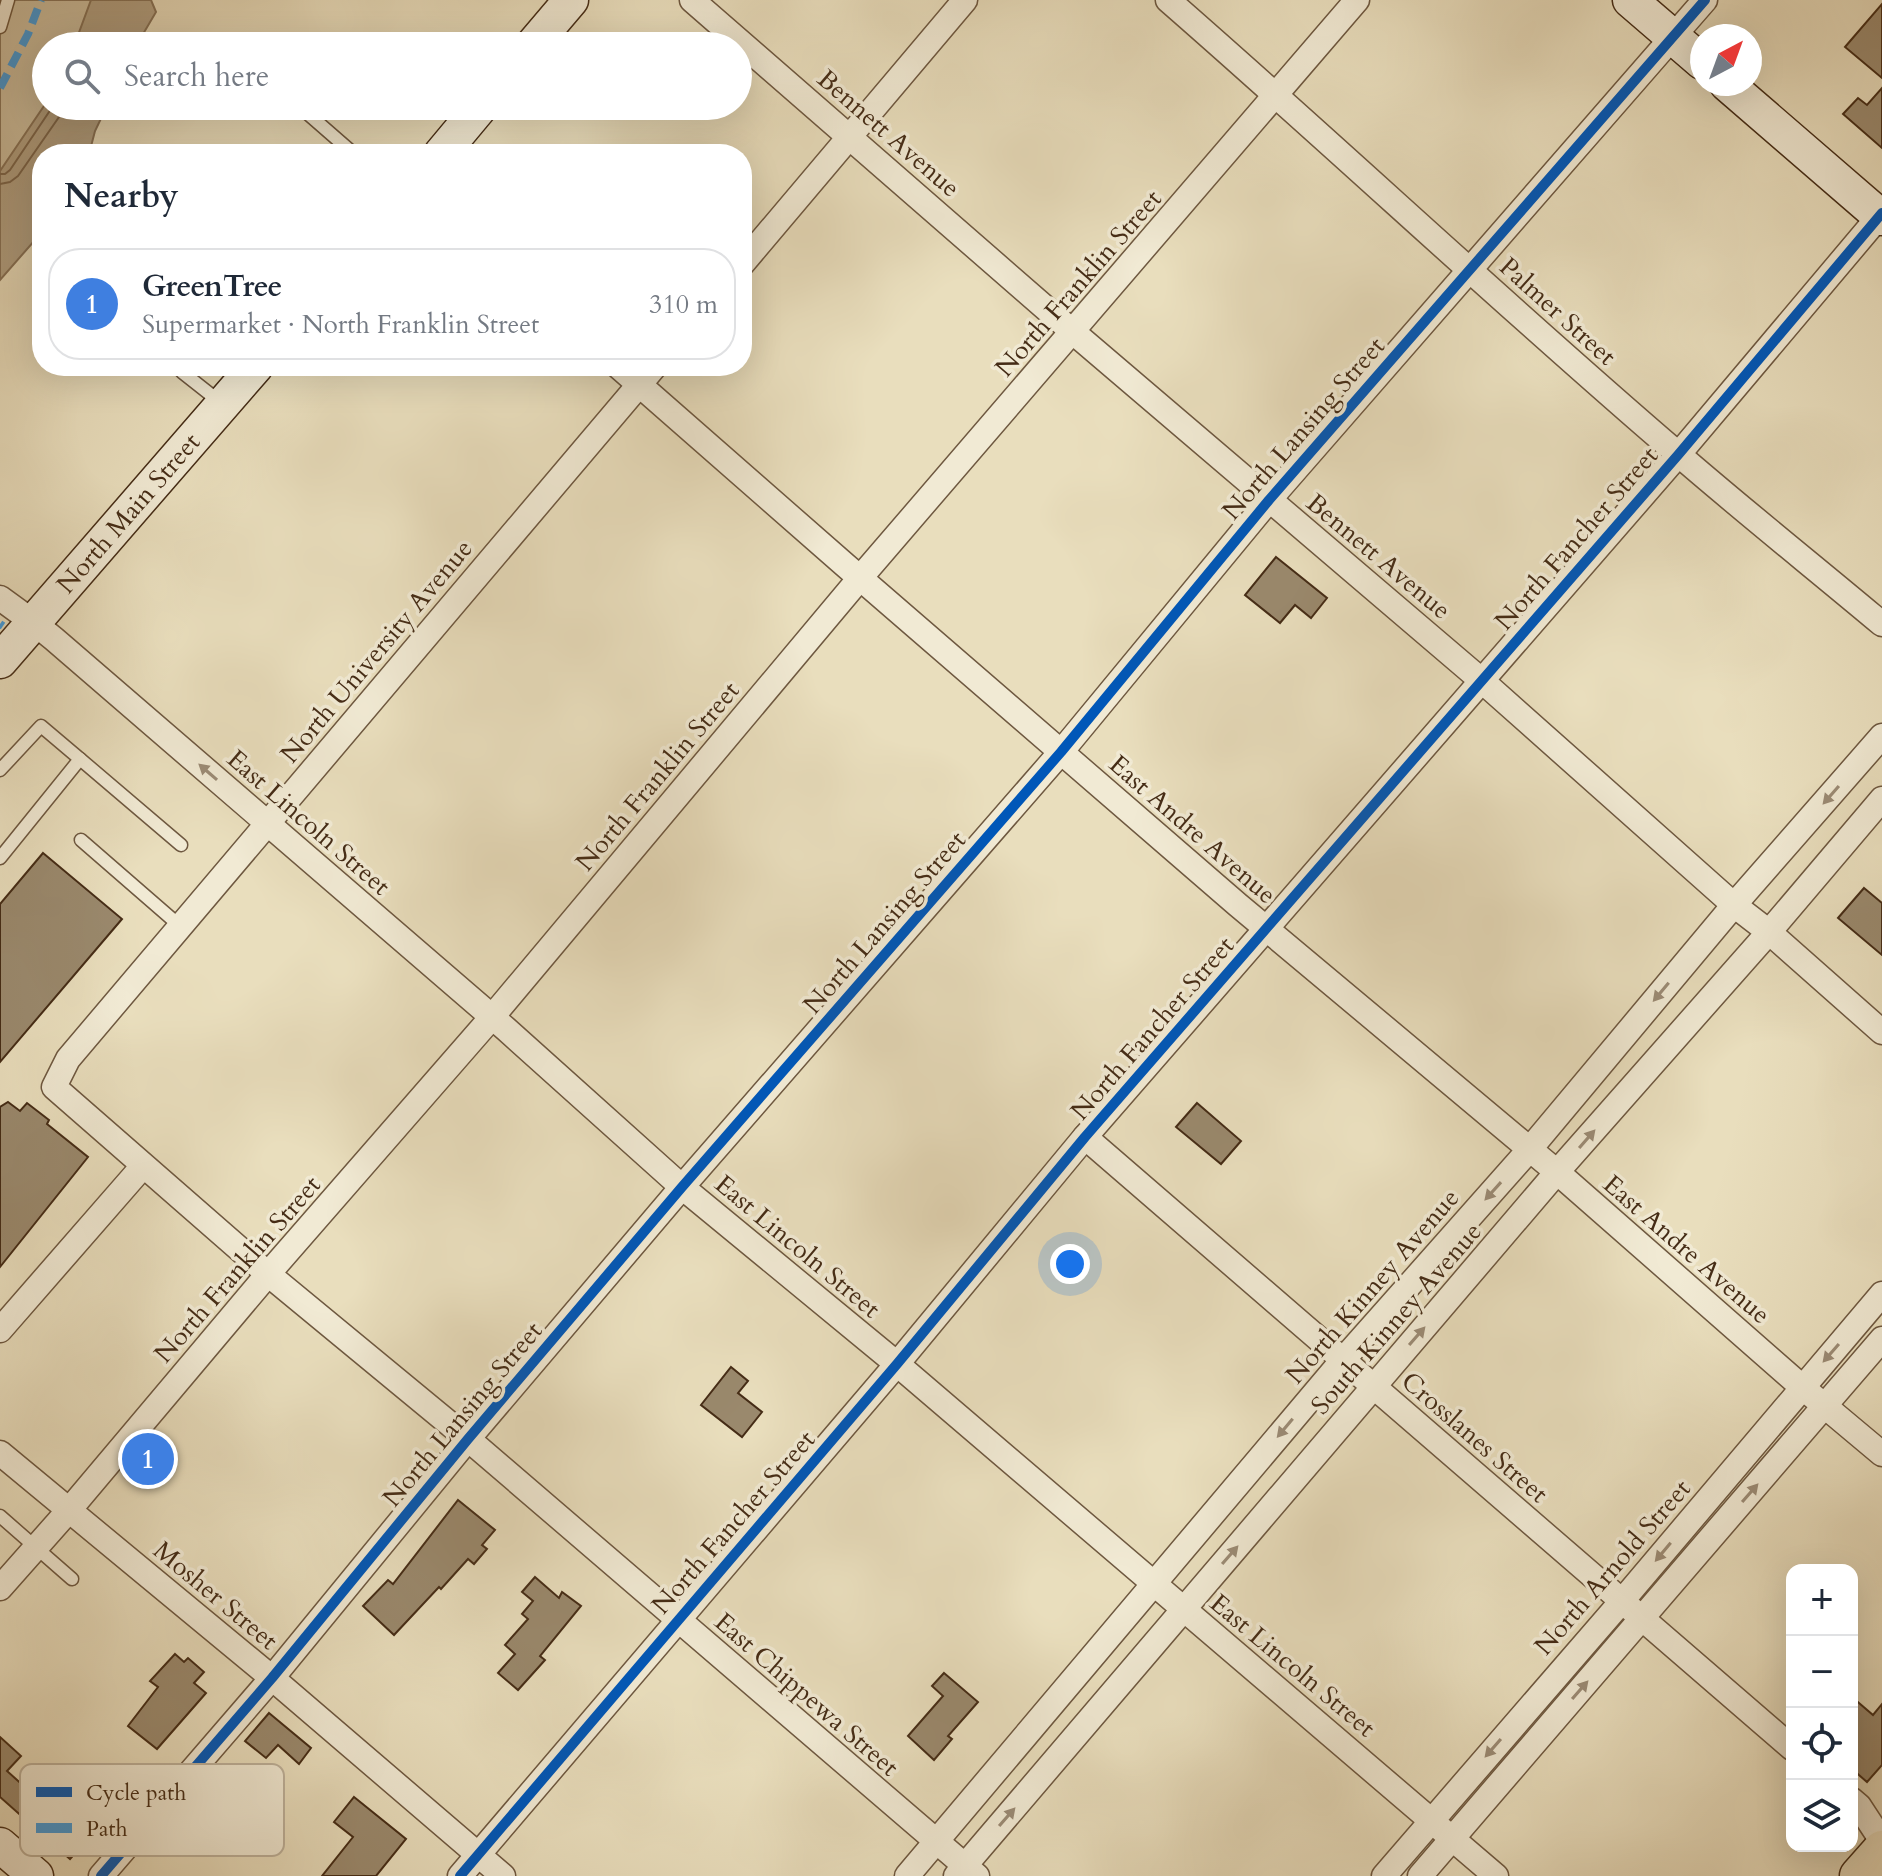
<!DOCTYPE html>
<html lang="en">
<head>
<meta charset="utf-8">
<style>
	body { margin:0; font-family:Cardo,serif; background:#f6f6f7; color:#1f2937 }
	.controls { position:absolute; right:24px; bottom:24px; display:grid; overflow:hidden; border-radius:16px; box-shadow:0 8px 32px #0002 }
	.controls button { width:72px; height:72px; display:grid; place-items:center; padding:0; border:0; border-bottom:2px solid #e0e1e3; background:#fff; color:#1f2937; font:40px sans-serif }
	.compass { position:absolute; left:1690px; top:24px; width:72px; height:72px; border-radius:50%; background:#fff; box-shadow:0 8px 32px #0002; rotate:41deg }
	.you { position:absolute; left:1070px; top:1264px; width:28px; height:28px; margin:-20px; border:6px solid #fff; border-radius:50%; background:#1a73e8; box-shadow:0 0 0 12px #1a73e833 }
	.badge { display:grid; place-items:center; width:52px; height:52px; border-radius:50%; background:#0f766e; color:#fff; font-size:26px; font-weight:700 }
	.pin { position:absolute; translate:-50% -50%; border:4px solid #fff; box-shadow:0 2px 8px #0006 }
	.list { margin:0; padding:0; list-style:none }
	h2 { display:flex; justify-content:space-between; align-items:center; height:104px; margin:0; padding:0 32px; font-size:34px }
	h2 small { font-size:26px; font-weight:400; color:#747a83 }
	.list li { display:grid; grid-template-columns:52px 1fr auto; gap:24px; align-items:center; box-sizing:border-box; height:112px; margin:0 16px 16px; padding:0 16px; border:2px solid #e0e1e3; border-radius:32px }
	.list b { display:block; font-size:30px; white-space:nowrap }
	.list p { margin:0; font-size:26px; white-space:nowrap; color:#747a83 }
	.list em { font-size:26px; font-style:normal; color:#747a83 }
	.icon { flex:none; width:44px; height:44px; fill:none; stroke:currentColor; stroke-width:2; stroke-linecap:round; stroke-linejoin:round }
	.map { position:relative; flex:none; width:1882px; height:1876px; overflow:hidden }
	.search { position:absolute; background:#fff; box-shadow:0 8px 32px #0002; left:32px; top:32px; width:720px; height:88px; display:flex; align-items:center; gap:20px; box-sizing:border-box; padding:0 28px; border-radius:44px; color:#747a83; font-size:30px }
	.panel { position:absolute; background:#fff; box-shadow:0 8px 32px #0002; left:32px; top:144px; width:720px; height:232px; border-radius:32px }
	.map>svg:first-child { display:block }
	.green { fill:#cdc0a1; stroke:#89765c; stroke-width:2 }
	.water { fill:#b1a184; stroke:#867258; stroke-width:2 }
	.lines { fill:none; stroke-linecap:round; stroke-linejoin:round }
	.shore { stroke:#7b664d; stroke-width:2 }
	.building { fill:#9a896d; stroke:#452c16; stroke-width:2 }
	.lane-casing { stroke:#6e5840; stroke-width:15 }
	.street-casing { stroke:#6e5840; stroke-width:27 }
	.secondary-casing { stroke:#452c16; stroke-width:37 }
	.primary-casing { stroke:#452c16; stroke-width:41 }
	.lane { stroke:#f1ead4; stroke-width:12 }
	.street { stroke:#f1ead4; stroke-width:24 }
	.secondary { stroke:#f1ead4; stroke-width:34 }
	.primary { stroke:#e9debd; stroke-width:38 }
	.quiet { stroke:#409cdf; stroke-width:8; stroke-dasharray:16 8; stroke-linecap:butt }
	.cycleway-casing { stroke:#f1ead4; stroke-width:15 }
	.cycleway { stroke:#0057b8; stroke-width:10 }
	.oneway { fill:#9b8b75 }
	.labels { text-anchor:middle; stroke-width:7; stroke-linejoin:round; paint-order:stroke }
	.street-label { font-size:26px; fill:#452c16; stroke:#f1ead4 }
	.key { fill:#f1ead4; stroke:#bdb19b; stroke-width:2 }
	.key-label { font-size:22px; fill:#452c16 }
</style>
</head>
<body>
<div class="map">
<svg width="1882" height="1876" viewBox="0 0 1882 1876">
	<rect width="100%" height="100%" fill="#e9debd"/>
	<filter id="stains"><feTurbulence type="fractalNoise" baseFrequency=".0025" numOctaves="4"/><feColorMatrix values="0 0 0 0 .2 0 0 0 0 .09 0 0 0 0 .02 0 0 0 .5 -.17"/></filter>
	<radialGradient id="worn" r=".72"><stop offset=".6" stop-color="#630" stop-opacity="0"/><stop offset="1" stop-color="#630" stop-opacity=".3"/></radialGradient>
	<polygon class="green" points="0,0 118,0 98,46 46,46 46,106 42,154 0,237"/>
	<g class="water">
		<polygon points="91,0 151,0 156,12 136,46 74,46"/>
		<polygon points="46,103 46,106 107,106 95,131 89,154 42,154 42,232 0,280 0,171"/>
	</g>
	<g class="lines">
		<g class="shore">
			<polyline points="0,174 5,174 10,170 53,106"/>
			<polyline points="0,184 10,182 18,176 59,117 64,106"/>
		</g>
	</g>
	<g class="building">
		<polygon points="1882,4 1882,78 1845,47"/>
		<polygon points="1882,88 1882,148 1843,114 1858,98 1867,105"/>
		<polygon points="1276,557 1327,598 1311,618 1295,605 1280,623 1245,595"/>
		<polygon points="43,853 122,919 0,1062 0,904"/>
		<polygon points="1864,888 1882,903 1882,955 1838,918"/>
		<polygon points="8,1102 20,1111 27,1103 49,1120 47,1124 88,1157 0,1267 0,1107"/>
		<polygon points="1197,1103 1241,1141 1221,1164 1176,1127"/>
		<polygon points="731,1367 748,1381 738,1393 762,1412 742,1437 701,1405"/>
		<polygon points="458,1500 495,1530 482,1545 487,1549 474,1564 468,1559 441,1589 439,1587 394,1635 363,1606 388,1580 393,1584"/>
		<polygon points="535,1577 559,1598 562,1592 581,1606 540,1656 545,1660 518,1690 498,1673 515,1654 505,1645 528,1619 522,1614 533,1601 522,1592"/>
		<polygon points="175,1654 184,1662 188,1658 204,1672 194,1683 206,1693 157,1749 128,1726 158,1687 150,1681"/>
		<polygon points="944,1673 978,1702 948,1736 952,1739 934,1760 908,1736 943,1696 932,1686"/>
		<polygon points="1852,1697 1873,1715 1882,1704 1882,1765 1867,1782 1852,1769"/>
		<polygon points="269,1713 311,1748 299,1764 278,1745 266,1758 245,1741"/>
		<polygon points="0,1737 21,1756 7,1771 45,1805 64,1783 105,1820 70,1859 0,1797"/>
		<polygon points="354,1797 406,1839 376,1876 322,1876 353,1837 334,1822"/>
	</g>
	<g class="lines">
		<defs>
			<g id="lane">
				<polyline points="0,27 8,0"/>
				<polyline points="299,106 354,154"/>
				<polyline points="182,372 220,402"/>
				<polyline points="80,759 181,845"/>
				<polyline points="0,770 41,726 80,759 0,858"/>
				<polyline points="81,840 180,926"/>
				<polyline points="0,1516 72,1579"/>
			</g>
			<g id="street">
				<polyline points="692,0 1073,332 1481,680 1734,905 1769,932 1882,1032"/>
				<path d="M1168,0C1340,150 1505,306 1678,454C1745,512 1814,567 1882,624"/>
				<polyline points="742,264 965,0"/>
				<polyline points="618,366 845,565 1238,905 1557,1172 1802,1387 1882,1454"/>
				<polyline points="655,366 68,1059 54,1087 268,1274 468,1439 977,1876"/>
				<polyline points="0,598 33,622 54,639 506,1029 682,1187 897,1364 1496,1876"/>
				<polyline points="1085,1137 1792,1748"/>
				<polyline points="0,1330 143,1166"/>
				<polyline points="0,1453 272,1678 503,1876"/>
				<polyline points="0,1588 70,1509 268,1274 492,1017 860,578 1357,0"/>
				<polyline points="1852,1800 1859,1806 1882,1841"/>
				<polyline points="101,1876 272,1678 468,1439 682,1187 1061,752 1269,500 1705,0"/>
				<polyline points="460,1876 897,1364 1085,1137 1678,455 1882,213"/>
				<polyline points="907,1876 1342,1361 1529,1150 1734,905 1882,736"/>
				<polyline points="956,1876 1557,1172 1769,932 1882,799"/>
				<polyline points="1384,1876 1622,1601 1882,1294"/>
				<polyline points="1420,1876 1882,1339"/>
			</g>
			<g id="secondary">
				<polyline points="1630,0 1702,62"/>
				<polyline points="532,46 571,0"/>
				<polyline points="1727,84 1882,218"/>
				<polyline points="441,154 481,106"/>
				<polyline points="0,661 256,366"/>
				<polyline points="0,1845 36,1876"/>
			</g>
			<polyline id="primary" points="1859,1876 1882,1850"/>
		</defs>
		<use href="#lane" class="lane-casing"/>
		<use href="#street" class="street-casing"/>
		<use href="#secondary" class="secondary-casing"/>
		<use href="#primary" class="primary-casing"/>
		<use href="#lane" class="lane"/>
		<use href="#street" class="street"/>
		<use href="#secondary" class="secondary"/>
		<use href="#primary" class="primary"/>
		<g class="quiet">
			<polyline points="0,88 28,34 41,0"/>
			<polyline points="0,624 3,626"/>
		</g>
		<defs>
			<g id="cycleway">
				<polyline points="101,1876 272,1678 468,1439 682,1187 1061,752 1269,500 1705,0"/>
				<polyline points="460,1876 897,1364 1085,1137 1678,455 1882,213"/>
			</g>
		</defs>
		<use href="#cycleway" class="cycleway-casing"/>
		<use href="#cycleway" class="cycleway"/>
	</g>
	<defs><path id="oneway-solid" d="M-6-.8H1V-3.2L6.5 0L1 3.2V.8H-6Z" transform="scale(2)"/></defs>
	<g class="oneway">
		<use href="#oneway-solid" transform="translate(208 772) rotate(-139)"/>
		<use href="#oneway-solid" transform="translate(1831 795) rotate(131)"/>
		<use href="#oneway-solid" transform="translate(1661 992) rotate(130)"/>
		<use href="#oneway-solid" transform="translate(1587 1139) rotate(-49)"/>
		<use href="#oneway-solid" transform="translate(1493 1191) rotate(132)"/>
		<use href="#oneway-solid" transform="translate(1417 1336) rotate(-49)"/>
		<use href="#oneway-solid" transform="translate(1831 1353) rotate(131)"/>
		<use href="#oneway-solid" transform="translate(1285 1428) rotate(130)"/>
		<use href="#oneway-solid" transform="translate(1750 1493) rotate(-49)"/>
		<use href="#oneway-solid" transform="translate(1663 1552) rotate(130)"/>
		<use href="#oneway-solid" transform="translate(1230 1555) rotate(-49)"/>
		<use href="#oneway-solid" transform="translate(1580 1690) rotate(-49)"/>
		<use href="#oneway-solid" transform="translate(1493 1748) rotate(131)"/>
		<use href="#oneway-solid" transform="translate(1007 1817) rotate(-49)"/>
	</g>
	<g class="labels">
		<g class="street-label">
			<text transform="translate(889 133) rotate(41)" y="9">Bennett Avenue</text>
			<text transform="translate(1078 283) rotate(-49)" y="9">North Franklin Street</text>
			<text transform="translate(1558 311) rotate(42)" y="9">Palmer Street</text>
			<text transform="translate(1303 428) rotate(-49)" y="9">North Lansing Street</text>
			<text transform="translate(128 513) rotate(-49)" y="9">North Main Street</text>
			<text transform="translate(1576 538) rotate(-49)" y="9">North Fancher Street</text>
			<text transform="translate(1379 556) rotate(40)" y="9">Bennett Avenue</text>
			<text transform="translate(376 651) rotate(-50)" y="9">North University Avenue</text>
			<text transform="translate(657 776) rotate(-50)" y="9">North Franklin Street</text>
			<text transform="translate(309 822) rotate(41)" y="9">East Lincoln Street</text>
			<text transform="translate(1193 829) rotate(41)" y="9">East Andre Avenue</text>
			<text transform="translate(884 922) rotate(-49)" y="9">North Lansing Street</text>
			<text transform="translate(1152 1028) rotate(-49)" y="9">North Fancher Street</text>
			<text transform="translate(798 1246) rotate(40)" y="9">East Lincoln Street</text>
			<text transform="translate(1687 1249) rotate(41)" y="9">East Andre Avenue</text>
			<text transform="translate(237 1269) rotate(-49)" y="9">North Franklin Street</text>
			<text transform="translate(1372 1286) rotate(-49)" y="9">North Kinney Avenue</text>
			<text transform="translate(1396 1318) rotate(-49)" y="9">South Kinney Avenue</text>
			<text transform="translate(462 1414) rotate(-50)" y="9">North Lansing Street</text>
			<text transform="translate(1475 1437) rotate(41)" y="9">Crosslanes Street</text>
			<text transform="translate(733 1522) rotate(-49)" y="9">North Fancher Street</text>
			<text transform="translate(1612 1567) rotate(-49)" y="9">North Arnold Street</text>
			<text transform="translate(216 1595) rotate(40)" y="9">Mosher Street</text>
			<text transform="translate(1293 1665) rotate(40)" y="9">East Lincoln Street</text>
			<text transform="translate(807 1694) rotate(41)" y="9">East Chippewa Street</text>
		</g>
	</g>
	<rect x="20" y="1764" width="264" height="92" rx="12" class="key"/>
	<rect x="36" y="1787" width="36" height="10" fill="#0057b8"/>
	<rect x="36" y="1823" width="36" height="10" fill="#409cdf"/>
	<g class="key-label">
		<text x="86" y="1800">Cycle path</text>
		<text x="86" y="1836">Path</text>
	</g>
	<rect width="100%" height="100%" filter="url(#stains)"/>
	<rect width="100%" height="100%" fill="url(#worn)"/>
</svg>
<div class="controls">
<button>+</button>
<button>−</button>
<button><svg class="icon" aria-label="locate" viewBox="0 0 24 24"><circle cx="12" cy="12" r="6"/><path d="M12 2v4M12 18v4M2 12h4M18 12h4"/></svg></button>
<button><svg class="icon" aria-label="layers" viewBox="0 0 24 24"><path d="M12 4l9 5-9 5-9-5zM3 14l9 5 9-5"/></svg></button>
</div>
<svg class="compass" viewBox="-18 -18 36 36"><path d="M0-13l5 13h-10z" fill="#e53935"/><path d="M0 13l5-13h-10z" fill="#747a83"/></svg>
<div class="you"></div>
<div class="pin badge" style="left:148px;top:1459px;background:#3f7fe0">1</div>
<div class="search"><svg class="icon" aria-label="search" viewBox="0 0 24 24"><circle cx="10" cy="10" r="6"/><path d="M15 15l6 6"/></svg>Search here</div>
<section class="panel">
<h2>Nearby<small></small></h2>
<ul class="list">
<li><span class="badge" style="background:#3f7fe0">1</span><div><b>GreenTree</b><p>Supermarket · North Franklin Street</p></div><em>310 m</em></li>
</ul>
</section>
</div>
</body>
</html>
